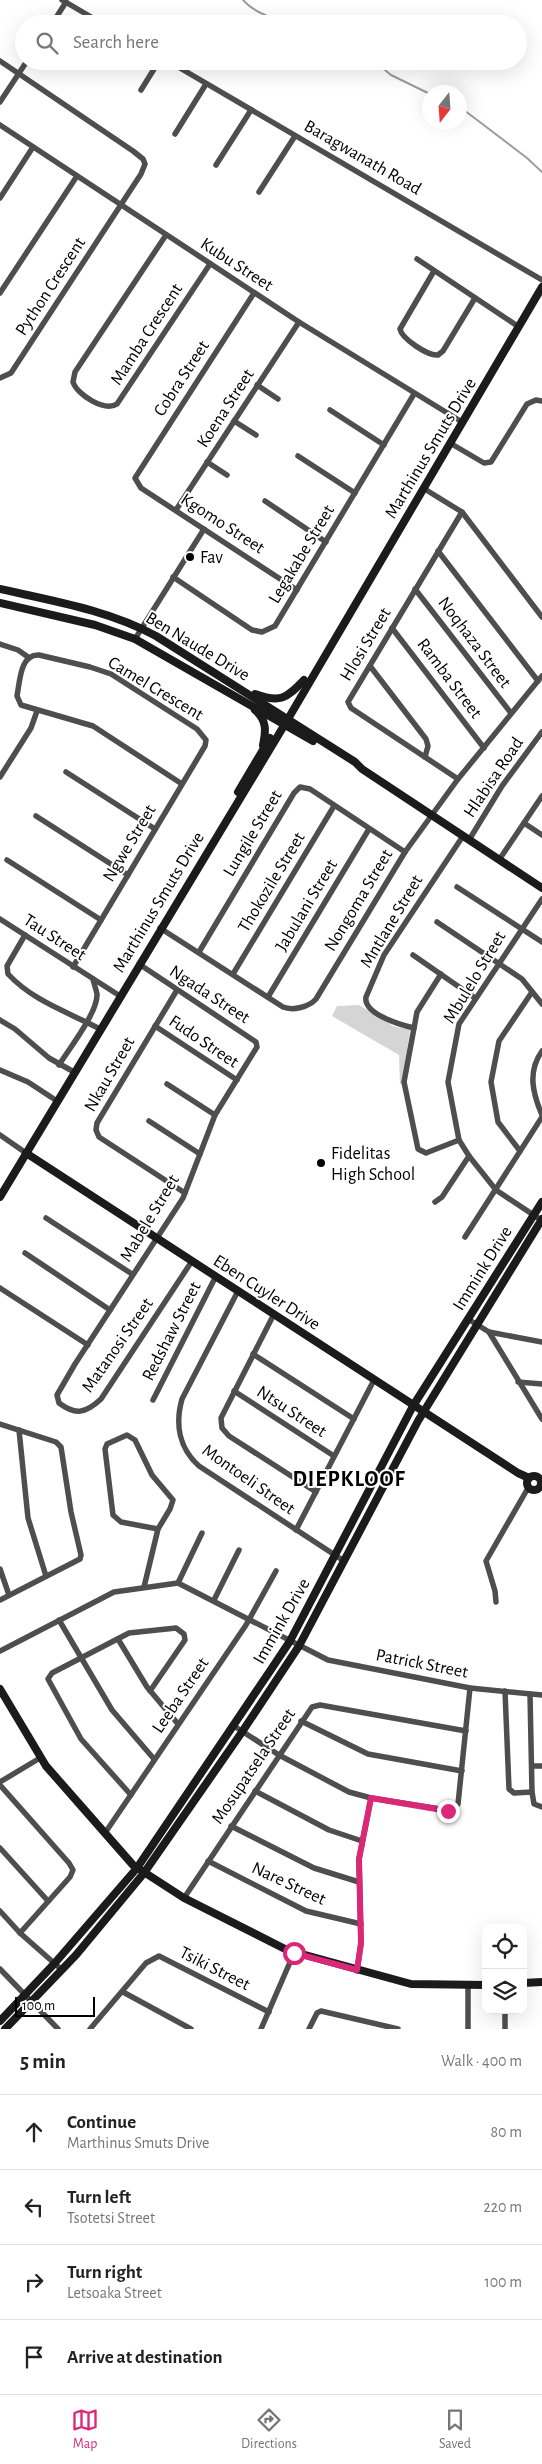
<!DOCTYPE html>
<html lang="en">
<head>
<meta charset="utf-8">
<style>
	body { margin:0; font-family:"Alegreya Sans",sans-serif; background:#f6f6f6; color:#222 }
	.controls { position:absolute; right:15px; bottom:15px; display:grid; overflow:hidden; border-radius:10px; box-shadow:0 5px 20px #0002 }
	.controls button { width:45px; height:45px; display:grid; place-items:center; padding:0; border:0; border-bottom:1px solid #e0e0e0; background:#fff; color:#222; font:25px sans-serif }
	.compass { position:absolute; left:422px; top:85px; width:45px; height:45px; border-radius:50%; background:#fff; box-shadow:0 5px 20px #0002; rotate:197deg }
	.scale { position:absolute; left:15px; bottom:12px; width:80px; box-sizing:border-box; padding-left:5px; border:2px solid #000; border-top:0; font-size:14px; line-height:18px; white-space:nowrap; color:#000; -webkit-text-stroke:4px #fff; paint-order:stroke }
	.stop { position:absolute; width:15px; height:15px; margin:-11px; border:4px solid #db2777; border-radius:50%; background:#fff }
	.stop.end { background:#db2777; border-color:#fff; box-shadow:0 1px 5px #0008 }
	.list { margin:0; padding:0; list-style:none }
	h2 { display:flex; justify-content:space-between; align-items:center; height:65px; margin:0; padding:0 20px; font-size:21px }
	h2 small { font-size:16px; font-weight:400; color:#767676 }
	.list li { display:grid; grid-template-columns:32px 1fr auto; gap:15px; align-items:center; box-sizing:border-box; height:75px; padding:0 20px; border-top:1px solid #e0e0e0 }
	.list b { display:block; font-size:19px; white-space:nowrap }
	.list p { margin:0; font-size:16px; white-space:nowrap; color:#767676 }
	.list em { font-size:16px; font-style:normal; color:#767676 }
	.icon { flex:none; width:28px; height:28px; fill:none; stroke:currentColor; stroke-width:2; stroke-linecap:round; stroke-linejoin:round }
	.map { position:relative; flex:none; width:542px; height:2029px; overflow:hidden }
	.search { position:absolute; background:#fff; box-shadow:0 5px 20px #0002; left:15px; right:15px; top:15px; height:55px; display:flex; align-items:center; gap:12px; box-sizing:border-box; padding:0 18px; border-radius:28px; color:#767676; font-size:19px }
	.sheet { height:365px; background:#fff }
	nav { display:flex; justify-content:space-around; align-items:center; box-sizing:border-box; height:70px; border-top:1px solid #e0e0e0; background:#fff; font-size:14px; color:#767676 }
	nav a { display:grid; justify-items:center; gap:2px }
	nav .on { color:#db2777 }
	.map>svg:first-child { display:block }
	.green { fill:#d5d5d5 }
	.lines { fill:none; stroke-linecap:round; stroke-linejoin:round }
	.stream { stroke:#9c9c9c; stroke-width:2 }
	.street { stroke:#4e4e4e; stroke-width:5.5 }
	.secondary { stroke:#1b1b1b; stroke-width:8 }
	.route { stroke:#db2777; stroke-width:6 }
	.poi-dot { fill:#000; stroke:#fff; stroke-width:2 }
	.labels { text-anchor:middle; stroke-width:4; stroke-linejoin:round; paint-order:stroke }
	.street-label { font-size:18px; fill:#000; stroke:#fff }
	.poi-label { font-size:18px; fill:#000; stroke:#fff; text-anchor:start }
	.district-label { font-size:22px; font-weight:bold; letter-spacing:1px; fill:#000; stroke:#fff }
</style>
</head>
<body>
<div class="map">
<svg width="542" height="2029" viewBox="0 0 542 2029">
	<rect width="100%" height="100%" fill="#fff"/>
	<polygon class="green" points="359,1005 393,1026 410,1030 402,1084 400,1084 399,1055 332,1016 337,1006"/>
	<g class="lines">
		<g class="stream">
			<path d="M243,0C256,14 268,15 284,24"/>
			<polyline points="374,61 391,75 430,94"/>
			<polyline points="460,107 527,158 542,172"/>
		</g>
		<g class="street">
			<polyline points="62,0 103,24"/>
			<polyline points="52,24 66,2"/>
			<polyline points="0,61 133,151 143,159 145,164 141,174 11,373 0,378"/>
			<polyline points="168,61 542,280"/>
			<polyline points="98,62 98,61"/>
			<polyline points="141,90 159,61"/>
			<polyline points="0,102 27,61"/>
			<polyline points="0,125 299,322 462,422"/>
			<polyline points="175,134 206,84"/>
			<polyline points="216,165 251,110"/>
			<polyline points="259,192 295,136"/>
			<polyline points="0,198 33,147"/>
			<path d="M166,235L75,372L73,382C77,395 105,412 117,404L210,264"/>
			<polyline points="417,259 519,327"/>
			<path d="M434,271L400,329C402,339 428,356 438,355L443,351L475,298"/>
			<polyline points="0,293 77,176"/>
			<polyline points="254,293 135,478 141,488 297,590"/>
			<polyline points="257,385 278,399"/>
			<polyline points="330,410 384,445"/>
			<polyline points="234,421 256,435"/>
			<polyline points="450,443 484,463 491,462 527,404 536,400 542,401"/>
			<polyline points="298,456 355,493"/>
			<polyline points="207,462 227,475"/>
			<polyline points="423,488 462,512 542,617"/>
			<polyline points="265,501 326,542"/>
			<polyline points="176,510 299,322"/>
			<polyline points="438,551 538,681"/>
			<polyline points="173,577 252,630 262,632 275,626 414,394"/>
			<polyline points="415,589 511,713"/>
			<polyline points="392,628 484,748"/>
			<polyline points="135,639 204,529"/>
			<polyline points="0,644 18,650 28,657"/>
			<polyline points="370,666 426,739 428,746 425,757"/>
			<polyline points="66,772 155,829"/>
			<polyline points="0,777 31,728 37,711"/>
			<polyline points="458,779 351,708 348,702 462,512"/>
			<polyline points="36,816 128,875"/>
			<polyline points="524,823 542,835"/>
			<polyline points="469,840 502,786 542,732"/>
			<polyline points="7,860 101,920"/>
			<polyline points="499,860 542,796"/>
			<polyline points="457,887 542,942"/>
			<polyline points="0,919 120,996"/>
			<polyline points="437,922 522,979 542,1004"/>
			<path d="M160,928L283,1007C293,1011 309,1007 316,999L405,852L458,779L542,676"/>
			<path d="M25,935L7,966L8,974C33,1001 68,1012 100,1029"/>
			<polyline points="199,952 294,793 300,787 310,789 405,852"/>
			<polyline points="413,955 475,998"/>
			<path d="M139,964L256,1042L257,1047L215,1115L183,1198L75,1364L57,1395L59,1403C75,1415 85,1414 101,1399L192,1261"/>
			<path d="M73,967L205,746L206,740L197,729L111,674L90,667L39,655C20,654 20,681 17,696L21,705L93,726L182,784"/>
			<polyline points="233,974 334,806"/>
			<polyline points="441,974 417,1012 404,1082 418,1149 426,1153 459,1140"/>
			<polyline points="177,990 97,1123 96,1130 99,1137 185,1193"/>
			<polyline points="268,997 369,829"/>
			<polyline points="0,1020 15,1029 49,1058 74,1072"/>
			<polyline points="155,1026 237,1080"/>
			<path d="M414,1028C401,1025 363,1014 366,997L384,955L463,836"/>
			<path d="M542,1051C527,1072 533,1094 542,1115"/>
			<path d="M59,1065C69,1049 98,1012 97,994C96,989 94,984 93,979"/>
			<polyline points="0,1070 28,1082 57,1101"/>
			<polyline points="167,1084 215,1115"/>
			<polyline points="149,1121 200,1154"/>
			<polyline points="0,1135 26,1153"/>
			<polyline points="520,1151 498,1122 491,1082 499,1041 532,992"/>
			<polyline points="435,1202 442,1197 469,1156"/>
			<polyline points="46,1218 132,1274"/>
			<polyline points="541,1220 496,1190 469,1156 459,1140 448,1082 459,1024 542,899"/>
			<polyline points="465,1237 542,1117"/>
			<polyline points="25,1253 110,1310"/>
			<polyline points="0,1288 88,1345"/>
			<path d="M238,1291L182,1399C175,1424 179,1448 199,1466L344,1561"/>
			<polyline points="274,1314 221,1418 222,1428 229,1436 316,1492"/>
			<polyline points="468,1319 489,1332 542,1419"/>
			<polyline points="489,1332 542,1342"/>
			<polyline points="253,1354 354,1419"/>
			<polyline points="518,1382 542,1384"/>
			<polyline points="234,1391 334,1456"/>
			<polyline points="153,1400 216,1276"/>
			<polyline points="0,1424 56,1442 61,1447 71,1512 81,1555 80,1559 0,1600"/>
			<polyline points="19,1430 28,1518 46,1576"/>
			<polyline points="296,1530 374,1380"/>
			<polyline points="0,1569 9,1595"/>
			<polyline points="178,1583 202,1533"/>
			<polyline points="144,1587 158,1529 170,1509 173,1500 152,1475 135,1440 127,1435 107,1444 105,1449 113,1515 121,1522 158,1529"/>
			<polyline points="214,1600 239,1550"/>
			<polyline points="496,1602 495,1591 486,1561 528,1488"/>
			<polyline points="59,1620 112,1710 154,1759"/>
			<polyline points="118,1639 147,1687 178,1724"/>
			<polyline points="0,1651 114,1592 178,1583 328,1660 470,1688 542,1695"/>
			<polyline points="505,1691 509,1789 514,1793 532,1792"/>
			<polyline points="530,1694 532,1792 534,1804 542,1807"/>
			<polyline points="301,1721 368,1754 462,1771"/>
			<polyline points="234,1726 279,1755 349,1792 371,1798 453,1811 458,1804 470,1688"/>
			<polyline points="532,1766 542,1766"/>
			<polyline points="0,1782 40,1758"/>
			<polyline points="0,1785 69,1863 73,1870 70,1877 20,1933"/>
			<polyline points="255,1791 329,1830 362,1841"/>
			<polyline points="131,1795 81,1739 48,1679 52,1673 129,1633 176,1628 184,1634 185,1640 150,1691"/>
			<polyline points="231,1826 314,1868 359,1882"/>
			<polyline points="105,1833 246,1625 276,1571"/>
			<polyline points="0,1848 48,1901"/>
			<polyline points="208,1861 306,1911 361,1924"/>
			<polyline points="184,1898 312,1707 320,1705 466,1731"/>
			<polyline points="0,1911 20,1933 62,1970"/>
			<polyline points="0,1969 58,2029"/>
			<polyline points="357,1971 361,1943 359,1859 371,1798"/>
			<polyline points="468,1986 468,2029"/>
			<polyline points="123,1992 191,2029"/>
			<polyline points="505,2010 505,2029"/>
			<polyline points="90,2029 146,1963 159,1956 269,2012"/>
			<polyline points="261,2029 294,1953"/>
			<polyline points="309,2029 317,2013 321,2011 398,2029"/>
		</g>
		<g class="secondary">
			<path d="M0,589C53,601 108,610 156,636L355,762L362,769L542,888"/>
			<polyline points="0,603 95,625 135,639 313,741"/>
			<path d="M255,694C280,703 286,699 304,680"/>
			<path d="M255,710C267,720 266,731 263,745"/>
			<polyline points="238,792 270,738"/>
			<polyline points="26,1153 518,1473 529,1478"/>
			<polyline points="0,1197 288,719 542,287"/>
			<circle cx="534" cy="1483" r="7"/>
			<polyline points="0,1689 46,1766 133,1865 184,1898 287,1950 411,1984 486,1985"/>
			<polyline points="523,1983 542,1982"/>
			<polyline points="0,2021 54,1964 137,1868 270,1671 290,1641 413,1406 542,1202"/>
			<polyline points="5,2029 76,1955 144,1873 242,1732 299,1646 418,1421 542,1219"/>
		</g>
	</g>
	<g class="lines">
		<polyline class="route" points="294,1953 357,1970 361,1943 359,1859 371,1798 448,1811"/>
	</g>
	<g class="poi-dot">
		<circle cx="190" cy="557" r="5"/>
		<circle cx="321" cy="1163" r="5"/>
	</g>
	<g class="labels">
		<g class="street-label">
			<text transform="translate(363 157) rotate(30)" y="6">Baragwanath Road</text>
			<text transform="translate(237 264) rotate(33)" y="6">Kubu Street</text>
			<text transform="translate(50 286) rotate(-57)" y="6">Python Crescent</text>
			<text transform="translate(146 334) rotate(-57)" y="6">Mamba Crescent</text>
			<text transform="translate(181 378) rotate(-57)" y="6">Cobra Street</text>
			<text transform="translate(225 408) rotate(-57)" y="6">Koena Street</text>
			<text transform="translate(430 448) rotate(-59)" y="6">Marthinus Smuts Drive</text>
			<text transform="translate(223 523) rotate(33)" y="6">Kgomo Street</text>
			<text transform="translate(301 554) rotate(-59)" y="6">Legakabe Street</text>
			<text transform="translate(475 642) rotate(53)" y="6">Noqhaza Street</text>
			<text transform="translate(365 644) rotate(-59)" y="6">Hlosi Street</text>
			<text transform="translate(198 646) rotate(31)" y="6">Ben Naude Drive</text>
			<text transform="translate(450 678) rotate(53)" y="6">Ramba Street</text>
			<text transform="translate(156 688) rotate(31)" y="6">Camel Crescent</text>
			<text transform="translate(493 777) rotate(-56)" y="6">Hlabisa Road</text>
			<text transform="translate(252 833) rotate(-59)" y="6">Lungile Street</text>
			<text transform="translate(129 843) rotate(-59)" y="6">Ngwe Street</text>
			<text transform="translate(271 882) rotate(-59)" y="6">Thokozile Street</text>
			<text transform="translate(358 900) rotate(-59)" y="6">Nongoma Street</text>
			<text transform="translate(158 902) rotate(-59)" y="6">Marthinus Smuts Drive</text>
			<text transform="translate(306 905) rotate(-59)" y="6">Jabulani Street</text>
			<text transform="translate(391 921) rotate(-59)" y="6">Mntlane Street</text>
			<text transform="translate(55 937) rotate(33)" y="6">Tau Street</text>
			<text transform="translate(474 977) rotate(-59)" y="6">Mbulelo Street</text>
			<text transform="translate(210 994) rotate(33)" y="6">Ngada Street</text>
			<text transform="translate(204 1041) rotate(34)" y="6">Fudo Street</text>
			<text transform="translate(109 1074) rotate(-60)" y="6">Nkau Street</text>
			<text transform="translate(149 1218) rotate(-59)" y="6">Mabele Street</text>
			<text transform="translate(482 1268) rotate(-58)" y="6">Immink Drive</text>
			<text transform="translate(267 1292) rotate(33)" y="6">Eben Cuyler Drive</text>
			<text transform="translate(171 1331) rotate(-63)" y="6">Redshaw Street</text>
			<text transform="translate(117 1345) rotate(-55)" y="6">Matanosi Street</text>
			<text transform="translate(292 1411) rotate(33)" y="6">Ntsu Street</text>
			<text transform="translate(249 1479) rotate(35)" y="6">Montoeli Street</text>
			<text transform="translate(281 1621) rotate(-60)" y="6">Immink Drive</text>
			<text transform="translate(422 1663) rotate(11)" y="6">Patrick Street</text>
			<text transform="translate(180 1695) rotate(-56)" y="6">Leeba Street</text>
			<text transform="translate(253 1766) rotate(-56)" y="6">Mosupatsela Street</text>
			<text transform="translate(289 1883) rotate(25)" y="6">Nare Street</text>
			<text transform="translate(215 1968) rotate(27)" y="6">Tsiki Street</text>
		</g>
		<g class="poi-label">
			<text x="200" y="563">Fav</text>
			<text x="331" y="1159">Fidelitas<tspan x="331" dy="21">High School</tspan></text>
		</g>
		<g class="district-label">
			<text x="349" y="1486">DIEPKLOOF</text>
		</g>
	</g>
</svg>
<div class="controls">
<button><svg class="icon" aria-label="locate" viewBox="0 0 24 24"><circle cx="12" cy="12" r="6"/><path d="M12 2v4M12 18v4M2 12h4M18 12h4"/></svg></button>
<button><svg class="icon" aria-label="layers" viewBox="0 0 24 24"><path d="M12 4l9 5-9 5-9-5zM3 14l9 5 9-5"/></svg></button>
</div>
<svg class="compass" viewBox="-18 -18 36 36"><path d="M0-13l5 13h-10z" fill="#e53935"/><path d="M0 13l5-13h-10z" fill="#767676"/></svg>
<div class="scale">100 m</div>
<div class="stop" style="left:294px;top:1953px"></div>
<div class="stop end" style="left:448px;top:1811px"></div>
<div class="search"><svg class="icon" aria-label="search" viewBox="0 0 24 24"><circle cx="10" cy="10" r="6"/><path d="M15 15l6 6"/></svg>Search here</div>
</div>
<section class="sheet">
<h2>5 min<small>Walk · 400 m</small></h2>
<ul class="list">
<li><svg class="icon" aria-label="ahead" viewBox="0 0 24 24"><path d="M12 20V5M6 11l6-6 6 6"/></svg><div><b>Continue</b><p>Marthinus Smuts Drive</p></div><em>80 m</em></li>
<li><svg class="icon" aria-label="left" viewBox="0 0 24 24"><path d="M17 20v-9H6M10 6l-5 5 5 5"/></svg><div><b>Turn left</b><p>Tsotetsi Street</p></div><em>220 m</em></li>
<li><svg class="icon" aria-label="right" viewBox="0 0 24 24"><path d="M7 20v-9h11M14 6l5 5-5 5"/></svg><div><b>Turn right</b><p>Letsoaka Street</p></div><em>100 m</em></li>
<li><svg class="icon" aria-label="arrive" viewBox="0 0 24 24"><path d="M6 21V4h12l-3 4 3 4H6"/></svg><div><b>Arrive at destination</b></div></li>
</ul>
</section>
<nav>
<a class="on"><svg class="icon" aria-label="map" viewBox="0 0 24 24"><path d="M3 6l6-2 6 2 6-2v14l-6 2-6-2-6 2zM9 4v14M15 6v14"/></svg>Map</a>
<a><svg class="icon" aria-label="directions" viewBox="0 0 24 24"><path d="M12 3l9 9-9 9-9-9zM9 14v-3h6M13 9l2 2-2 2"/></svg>Directions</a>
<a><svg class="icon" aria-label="saved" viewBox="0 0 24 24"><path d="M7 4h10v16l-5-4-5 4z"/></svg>Saved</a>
</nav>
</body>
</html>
